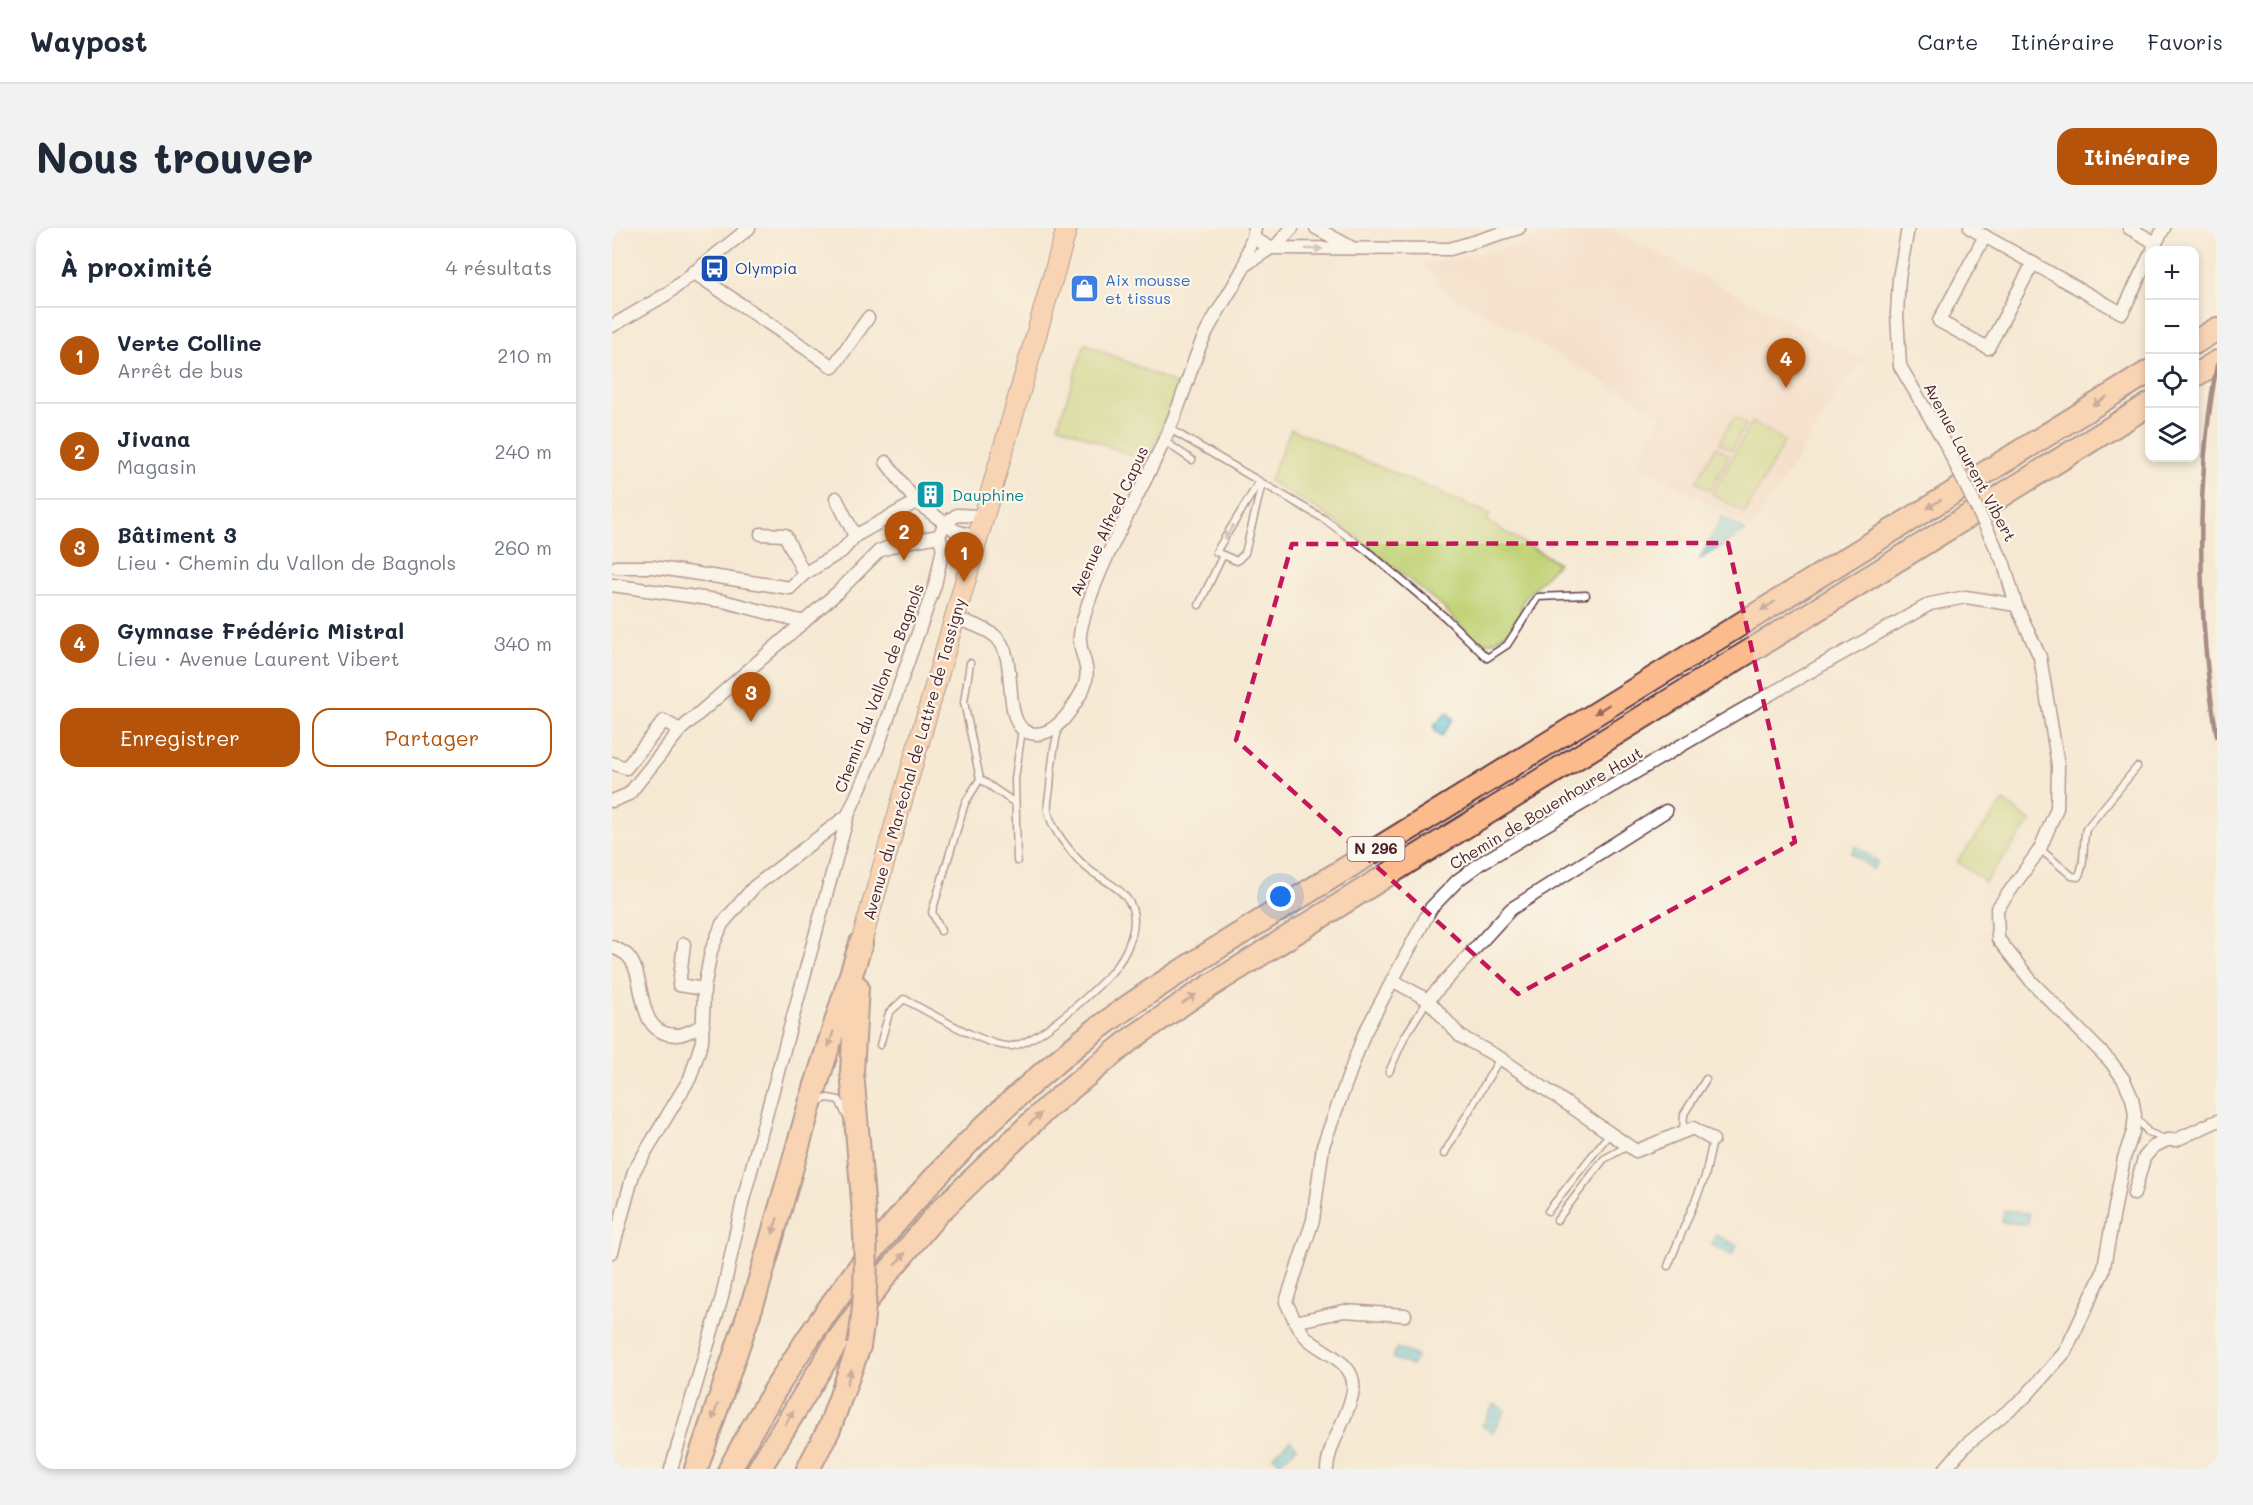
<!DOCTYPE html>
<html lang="fr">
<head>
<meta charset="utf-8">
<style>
	body { margin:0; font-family:Mali,sans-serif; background:#f2f2f3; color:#1f2937 }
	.controls { position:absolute; right:18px; top:18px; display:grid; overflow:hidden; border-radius:12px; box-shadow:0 3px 9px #0003 }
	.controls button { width:54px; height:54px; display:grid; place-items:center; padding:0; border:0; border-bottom:2px solid #e0e1e3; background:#fff; color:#1f2937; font:30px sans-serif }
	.you { position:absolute; left:669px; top:669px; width:21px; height:21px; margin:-15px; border:4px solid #fff; border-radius:50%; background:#1a73e8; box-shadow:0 0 0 9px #1a73e833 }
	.badge { display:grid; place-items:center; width:39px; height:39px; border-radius:50%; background:#b45309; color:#fff; font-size:20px; font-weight:700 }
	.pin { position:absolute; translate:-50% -50px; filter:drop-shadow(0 2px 3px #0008) }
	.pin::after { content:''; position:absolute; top:32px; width:21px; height:18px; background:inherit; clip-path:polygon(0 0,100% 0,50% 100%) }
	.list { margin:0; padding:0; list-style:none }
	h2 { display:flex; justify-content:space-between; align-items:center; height:78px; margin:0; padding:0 24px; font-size:26px }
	h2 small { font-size:20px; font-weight:400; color:#747a83 }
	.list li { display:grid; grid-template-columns:39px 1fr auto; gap:18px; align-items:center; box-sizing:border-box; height:96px; padding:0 24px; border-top:2px solid #e0e1e3 }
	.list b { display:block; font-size:22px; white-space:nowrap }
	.list p { margin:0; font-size:20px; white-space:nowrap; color:#747a83 }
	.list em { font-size:20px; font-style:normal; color:#747a83 }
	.actions { display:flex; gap:12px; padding:18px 24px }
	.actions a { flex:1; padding:14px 0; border:2px solid #b45309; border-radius:18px; text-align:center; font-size:21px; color:#b45309 }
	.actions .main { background:#b45309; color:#fff }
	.icon { flex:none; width:33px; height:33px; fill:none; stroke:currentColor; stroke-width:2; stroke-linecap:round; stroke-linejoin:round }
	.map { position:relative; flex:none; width:1605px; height:1241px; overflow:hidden; border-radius:18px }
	header { display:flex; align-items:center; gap:36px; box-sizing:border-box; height:84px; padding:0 30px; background:#fff; border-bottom:2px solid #e0e1e3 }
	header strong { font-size:28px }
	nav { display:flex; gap:33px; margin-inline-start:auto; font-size:21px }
	.intro { display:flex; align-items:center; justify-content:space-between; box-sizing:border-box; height:144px; padding:0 36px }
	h1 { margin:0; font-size:42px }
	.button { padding:15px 27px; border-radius:18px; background:#b45309; color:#fff; font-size:21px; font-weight:700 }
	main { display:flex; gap:36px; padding:0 36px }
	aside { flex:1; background:#fff; border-radius:18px; box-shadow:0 3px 9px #0003 }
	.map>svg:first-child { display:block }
	.built { fill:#f4d3c0 }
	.green { fill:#c0d274; stroke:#857850; stroke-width:1.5 }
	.water { fill:url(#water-rules); stroke:#547383; stroke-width:1.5 }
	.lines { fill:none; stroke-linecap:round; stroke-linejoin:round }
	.lane-casing { stroke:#643d44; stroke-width:9 }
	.street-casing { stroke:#643d44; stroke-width:15 }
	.primary-casing { stroke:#643d44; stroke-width:22 }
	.highway-casing { stroke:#643d44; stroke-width:26 }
	.lane { stroke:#fff; stroke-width:6 }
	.street { stroke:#fff; stroke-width:12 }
	.primary { stroke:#fbbb8d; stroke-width:20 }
	.highway { stroke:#fbbb8d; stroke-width:22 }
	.rail { stroke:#4a1f2b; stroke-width:4.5 }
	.street-bridge-casing { stroke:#643d44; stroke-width:15; stroke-linecap:butt }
	.highway-bridge-casing { stroke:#643d44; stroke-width:26; stroke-linecap:butt }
	.street-bridge { stroke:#fff; stroke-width:12 }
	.highway-bridge { stroke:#fbbb8d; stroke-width:22 }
	.oneway { fill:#ae9aa0 }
	.oneway2 { fill:#9a6557 }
	.marked { fill:none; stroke:#c2185b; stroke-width:4.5; stroke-dasharray:12 8; stroke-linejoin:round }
	.labels { text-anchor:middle; stroke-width:4.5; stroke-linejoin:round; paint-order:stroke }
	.shield { fill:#fbf7ec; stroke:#7f6065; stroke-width:1.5 }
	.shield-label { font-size:15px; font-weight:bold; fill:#4a1f2b }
	.transit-label { font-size:16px; fill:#164399; stroke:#fbf7ec; text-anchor:start }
	.shop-label { font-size:16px; fill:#366cbe; stroke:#fbf7ec; text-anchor:start }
	.street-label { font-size:16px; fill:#4a1f2b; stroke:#fbf7ec }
	.culture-label { font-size:16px; fill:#0d838f; stroke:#fbf7ec; text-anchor:start }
</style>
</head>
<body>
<header>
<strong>Waypost</strong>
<nav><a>Carte</a><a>Itinéraire</a><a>Favoris</a></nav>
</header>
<div class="intro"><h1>Nous trouver</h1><a class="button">Itinéraire</a></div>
<main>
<aside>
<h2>À proximité<small>4 résultats</small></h2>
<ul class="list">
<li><span class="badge">1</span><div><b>Verte Colline</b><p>Arrêt de bus</p></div><em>210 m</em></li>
<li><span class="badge">2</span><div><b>Jivana</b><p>Magasin</p></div><em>240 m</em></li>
<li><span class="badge">3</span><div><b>Bâtiment 3</b><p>Lieu · Chemin du Vallon de Bagnols</p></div><em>260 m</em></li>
<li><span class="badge">4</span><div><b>Gymnase Frédéric Mistral</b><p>Lieu · Avenue Laurent Vibert</p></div><em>340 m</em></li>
</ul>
<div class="actions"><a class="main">Enregistrer</a><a>Partager</a></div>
</aside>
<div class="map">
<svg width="1605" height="1241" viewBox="0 0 1605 1241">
	<defs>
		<pattern id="water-rules" width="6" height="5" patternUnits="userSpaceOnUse" patternTransform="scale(1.5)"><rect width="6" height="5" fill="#5fc7db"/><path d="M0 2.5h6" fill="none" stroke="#54aabc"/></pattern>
	</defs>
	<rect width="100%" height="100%" fill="#fbf7ec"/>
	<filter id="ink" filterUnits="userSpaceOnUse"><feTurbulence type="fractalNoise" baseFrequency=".0167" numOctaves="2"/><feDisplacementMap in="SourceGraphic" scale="12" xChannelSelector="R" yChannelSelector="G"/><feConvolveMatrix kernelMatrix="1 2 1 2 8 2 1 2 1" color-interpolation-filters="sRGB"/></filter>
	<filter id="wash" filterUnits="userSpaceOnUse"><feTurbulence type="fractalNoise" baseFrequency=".008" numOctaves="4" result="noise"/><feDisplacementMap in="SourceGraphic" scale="24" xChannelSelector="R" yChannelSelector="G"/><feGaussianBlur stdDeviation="1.35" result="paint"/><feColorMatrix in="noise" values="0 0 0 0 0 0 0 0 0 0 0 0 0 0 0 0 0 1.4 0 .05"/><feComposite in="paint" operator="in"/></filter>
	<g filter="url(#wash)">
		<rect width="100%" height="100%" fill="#f6e9d3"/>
		<polygon class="built" points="968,0 998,0 1249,131 1140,301 1025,235 1049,187 832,62 810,35 885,23"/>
		<g class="green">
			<polygon points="473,115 568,158 534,234 446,197"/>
			<polygon points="1122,189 1134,196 1119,222 1107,215"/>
			<polygon points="1140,194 1173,213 1133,285 1100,266"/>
			<polygon points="679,201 878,286 875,293 946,335 911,372 908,387 897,403 880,414 868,414 859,409 831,379 754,317 710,284 657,253"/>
			<polygon points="1104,219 1117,227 1098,262 1084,254"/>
			<polygon points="1392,573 1419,594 1373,654 1345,633"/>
		</g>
		<g class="water">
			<polygon points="1110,289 1134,303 1088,331"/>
			<polygon points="835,484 841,491 830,508 823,503 822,498"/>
			<polygon points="1244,618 1266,634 1261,642 1239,625"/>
			<polygon points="1392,982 1417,985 1416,997 1390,994"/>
			<polygon points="1104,1007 1125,1017 1120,1027 1099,1017"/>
			<polygon points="785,1120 805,1128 800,1138 780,1130"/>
			<polygon points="882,1176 893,1182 881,1204 870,1198"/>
			<polygon points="678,1212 685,1219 668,1235 661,1228"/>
		</g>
	</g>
	<g filter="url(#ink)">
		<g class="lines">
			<defs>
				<g id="lane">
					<polyline points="558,201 712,291 754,322 834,390 875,430 895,417 926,369 974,367"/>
					<polyline points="552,213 580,232"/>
					<polyline points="647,254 604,324 625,333 633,325 650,256"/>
					<polyline points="587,377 610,329"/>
					<polyline points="358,435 352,474 368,551 403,575"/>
					<path d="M1428,621L1460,648L1466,649C1474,636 1470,616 1474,601L1525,539"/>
					<polyline points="405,633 403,551 410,501"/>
					<polyline points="329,703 320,684 353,575 368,551"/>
					<path d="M268,817L277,785L292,771C315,783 378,821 400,818C424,816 492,757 506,736C517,721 526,697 520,680C514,663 494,653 480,644C465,633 438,601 436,582C435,575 437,567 438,560C439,538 442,518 447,497"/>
					<polyline points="777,844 793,808 816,772"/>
					<polyline points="204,874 216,870 227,872 234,887"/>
					<polyline points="1525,890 1536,904 1554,912"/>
					<polyline points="1071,904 1072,886 1094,851"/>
					<polyline points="832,926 888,830"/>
					<polyline points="936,983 998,905"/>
					<polyline points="945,992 992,931 1016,918"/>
					<polyline points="1056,1038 1093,949 1101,912"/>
				</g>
				<g id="street">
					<polyline points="643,0 641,10 659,20 838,21 907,0"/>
					<polyline points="704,0 737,18"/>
					<polyline points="1296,0 1287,50 1285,86 1288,138 1333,215"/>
					<polyline points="1358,0 1510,85 1538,27"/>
					<polyline points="1517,0 1544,15"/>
					<polyline points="1373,8 1327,93 1376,120 1421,35"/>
					<polyline points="664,18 680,0"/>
					<polyline points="1541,20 1552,0"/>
					<polyline points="633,37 659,20"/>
					<polyline points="81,44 221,139 256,90"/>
					<polyline points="0,98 55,66 137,0"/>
					<polyline points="224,270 243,308 304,274"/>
					<polyline points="149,306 173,307 192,346 230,323 243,308"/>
					<polyline points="365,309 344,303 333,295 345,287 371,288"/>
					<polyline points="4,339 41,339 178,360 192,346"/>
					<polyline points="0,357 111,373 192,394"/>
					<path d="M342,390C355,394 372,399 383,408C409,429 387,497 418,505C441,511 458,485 468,467C484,440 466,430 468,407C469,397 473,385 476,376C497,314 533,259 558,199C570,173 577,145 588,118C599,91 618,66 632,39C636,29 635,19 641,10"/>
					<polyline points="0,535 14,540 52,493 68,502"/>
					<polyline points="0,573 17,566 68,502 226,364 267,323 289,315 327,308"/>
					<polyline points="72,716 67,757 92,761"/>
					<path d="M0,719C5,721 12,724 16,728C36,750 21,806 64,807C71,808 83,800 91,798"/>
					<polyline points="780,752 816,772 899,681 1054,583"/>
					<polyline points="816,772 848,808 888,830 1024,923 1081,900 1101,912"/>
					<polyline points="1522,966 1532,930 1541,919 1555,912 1564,912 1605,893"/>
					<polyline points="0,1024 22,943 78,850 90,813 92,761 99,723 110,696 142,659 236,587 264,524 323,357 331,320 327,308 333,295 304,274 274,234"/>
					<polyline points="683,1094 732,1083 793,1087"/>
					<polyline points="59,1241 110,1069 131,972 236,587"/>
					<path d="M715,1241C717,1213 737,1190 741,1162C745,1134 710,1125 695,1110C685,1100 680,1086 674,1074L701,992L711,918L752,806L819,680L846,652L869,635L1123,486L1318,376L1354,369L1404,377"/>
					<polyline points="1333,1241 1355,1216 1413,1169 1453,1124 1491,1044 1512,930 1521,904 1523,887 1520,870 1512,852 1498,833 1420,754 1386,711 1385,681 1428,621 1445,580 1446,537 1428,429 1404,377 1392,336"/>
				</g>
				<polyline id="primary" points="249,715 455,0"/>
				<g id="highway">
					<polyline points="1582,115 1605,101"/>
					<polyline points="1582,148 1605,134"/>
					<polyline points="245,759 240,844 249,948"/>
					<polyline points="84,1241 144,1065 198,876 249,715"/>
					<path d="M118,1241C206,1075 324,929 471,812C515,777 563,747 610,717L1538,143"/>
					<polyline points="147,1241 226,1112 273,1048 325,986 436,879 519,811 582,768 804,629 1538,176"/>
					<polyline points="196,1241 217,1201 247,1118"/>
				</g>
			</defs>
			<use href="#lane" class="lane-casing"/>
			<use href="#street" class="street-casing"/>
			<use href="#primary" class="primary-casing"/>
			<use href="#highway" class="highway-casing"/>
			<use href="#lane" class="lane"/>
			<use href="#street" class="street"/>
			<use href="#primary" class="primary"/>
			<use href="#highway" class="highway"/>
			<path class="rail" d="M1605,137C1583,249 1585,396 1605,508"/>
			<defs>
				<polyline id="street-bridge" points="1333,215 1392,336"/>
				<path id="highway-bridge" d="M247,1118C257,1062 254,1005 249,948"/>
			</defs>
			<use href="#street-bridge" class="street-bridge-casing"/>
			<use href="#highway-bridge" class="highway-bridge-casing"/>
			<use href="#street-bridge" class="street-bridge"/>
			<use href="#highway-bridge" class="highway-bridge"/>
		</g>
		<defs><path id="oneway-solid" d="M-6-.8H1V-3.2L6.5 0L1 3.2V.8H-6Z" transform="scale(1.5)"/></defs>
		<g class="oneway">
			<use href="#oneway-solid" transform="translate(702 21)"/>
			<use href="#oneway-solid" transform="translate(617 304) rotate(121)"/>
		</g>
		<g class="oneway2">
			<use href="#oneway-solid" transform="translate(1488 173) rotate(148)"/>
			<use href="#oneway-solid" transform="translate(1322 276) rotate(148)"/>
			<use href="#oneway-solid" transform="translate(1156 378) rotate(148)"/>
			<use href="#oneway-solid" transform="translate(990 481) rotate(148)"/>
			<use href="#oneway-solid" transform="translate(577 771) rotate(-34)"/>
			<use href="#oneway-solid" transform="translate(219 811) rotate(108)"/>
			<use href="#oneway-solid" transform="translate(423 891) rotate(-43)"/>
			<use href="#oneway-solid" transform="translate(163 998) rotate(106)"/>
			<use href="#oneway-solid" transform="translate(288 1031) rotate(-50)"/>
			<use href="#oneway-solid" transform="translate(237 1149) rotate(-73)"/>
			<use href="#oneway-solid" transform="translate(103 1184) rotate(109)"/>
			<use href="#oneway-solid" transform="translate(177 1190) rotate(-60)"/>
		</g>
	</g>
	<path d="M0 0H1605V1241H0ZM1116,315L1183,614L906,766L624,512L680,316Z" fill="#f6e9d3" fill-opacity=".55" fill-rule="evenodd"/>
	<path class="marked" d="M1116,315L1183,614L906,766L624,512L680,316Z"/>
	<defs>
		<symbol id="bus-square" viewBox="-11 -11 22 22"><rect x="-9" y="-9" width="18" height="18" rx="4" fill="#1a4fb4" stroke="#fbf7ec"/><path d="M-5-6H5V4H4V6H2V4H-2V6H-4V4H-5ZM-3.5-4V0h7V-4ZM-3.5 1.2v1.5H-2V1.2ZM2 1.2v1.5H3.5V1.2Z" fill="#fff"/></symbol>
		<symbol id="shop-square" viewBox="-11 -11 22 22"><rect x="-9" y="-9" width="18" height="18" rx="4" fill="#3f7fe0" stroke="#fbf7ec"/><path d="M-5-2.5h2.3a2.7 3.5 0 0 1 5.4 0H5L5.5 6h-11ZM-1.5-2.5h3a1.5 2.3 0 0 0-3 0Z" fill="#fff"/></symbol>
		<symbol id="building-square" viewBox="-11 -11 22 22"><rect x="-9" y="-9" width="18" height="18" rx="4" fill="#0f9aa8" stroke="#fbf7ec"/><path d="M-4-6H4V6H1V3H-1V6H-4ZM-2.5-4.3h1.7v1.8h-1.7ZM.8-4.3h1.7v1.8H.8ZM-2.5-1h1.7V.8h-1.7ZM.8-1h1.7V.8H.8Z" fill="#fff"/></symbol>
	</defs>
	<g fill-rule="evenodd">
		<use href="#bus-square" x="86" y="24" width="33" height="33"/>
		<use href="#shop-square" x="456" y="44" width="33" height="33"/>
		<use href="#building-square" x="302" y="250" width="33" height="33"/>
	</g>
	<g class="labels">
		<rect class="shield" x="735.5" y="609" width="57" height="24" rx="4.5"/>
		<g class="shield-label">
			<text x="764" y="626">N 296</text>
		</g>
		<g class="transit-label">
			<text x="123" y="46">Olympia</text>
		</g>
		<g class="shop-label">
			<text x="493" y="58">Aix mousse<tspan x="493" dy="18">et tissus</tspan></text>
		</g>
		<g class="street-label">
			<text transform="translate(1358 234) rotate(62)" y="6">Avenue Laurent Vibert</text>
			<text transform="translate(497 293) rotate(-65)" y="6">Avenue Alfred Capus</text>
			<text transform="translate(267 460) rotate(-69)" y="6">Chemin du Vallon de Bagnols</text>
			<text transform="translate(302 531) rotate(-74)" y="6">Avenue du Maréchal de Lattre de Tassigny</text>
			<text transform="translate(934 580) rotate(-31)" y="6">Chemin de Bouenhoure Haut</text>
		</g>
		<g class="culture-label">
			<text x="340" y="273">Dauphine</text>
		</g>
	</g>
</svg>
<div class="controls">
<button>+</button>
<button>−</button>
<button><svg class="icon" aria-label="locate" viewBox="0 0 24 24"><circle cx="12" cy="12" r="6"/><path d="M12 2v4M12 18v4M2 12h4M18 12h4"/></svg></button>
<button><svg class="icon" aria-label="layers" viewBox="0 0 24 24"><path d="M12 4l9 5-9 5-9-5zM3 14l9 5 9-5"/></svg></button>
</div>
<div class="you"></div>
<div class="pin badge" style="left:352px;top:354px">1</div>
<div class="pin badge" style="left:292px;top:333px">2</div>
<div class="pin badge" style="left:139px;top:494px">3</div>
<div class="pin badge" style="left:1174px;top:160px">4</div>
</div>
</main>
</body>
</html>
